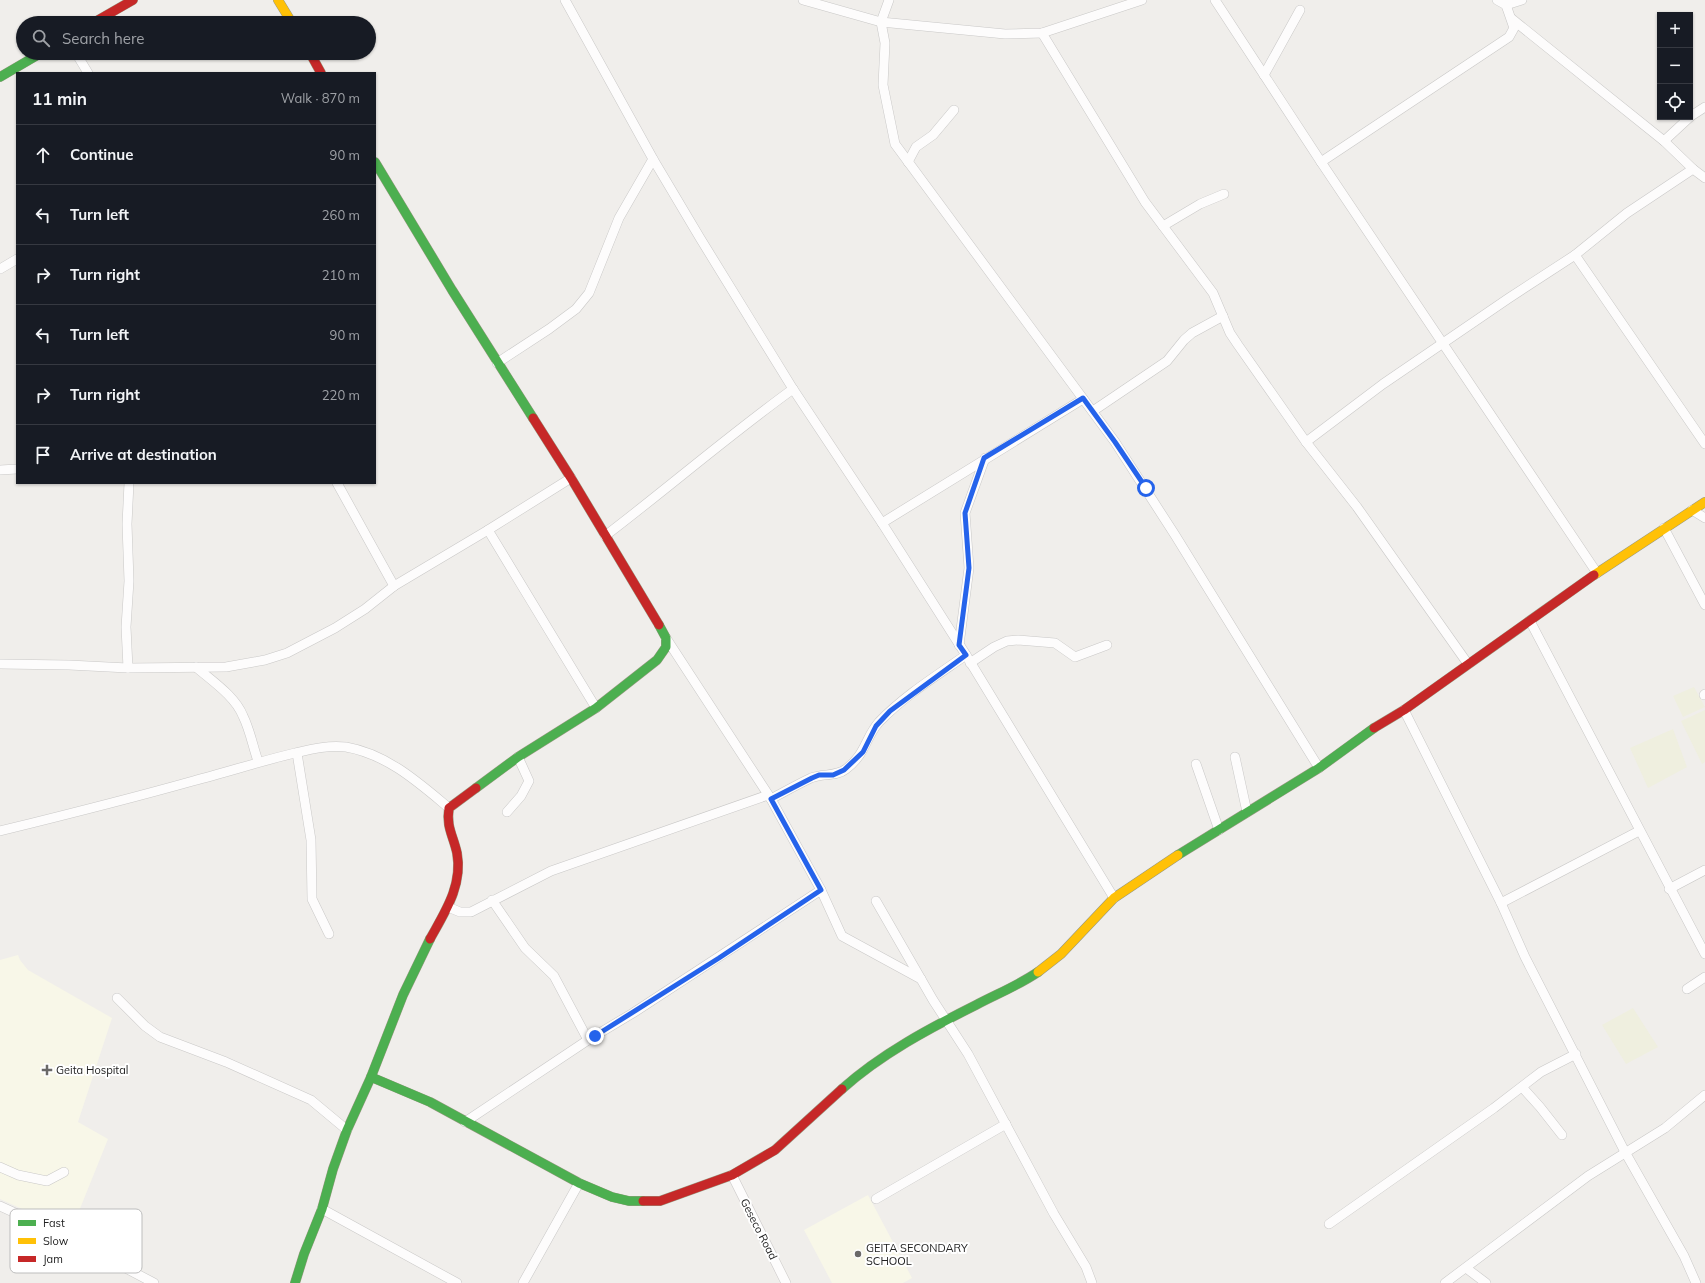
<!DOCTYPE html>
<html lang="en">
<head>
<meta charset="utf-8">
<style>
	body { margin:0; font-family:Mulish,sans-serif; background:#242831; color:#f1f3f6 }
	.controls { position:absolute; right:12px; top:12px; display:grid; overflow:hidden; border-radius:0px; box-shadow:0 1px 3px #0004 }
	.controls button { width:36px; height:36px; display:grid; place-items:center; padding:0; border:0; border-bottom:1px solid #363941; background:#171b24; color:#f1f3f6; font:20px sans-serif }
	.stop { position:absolute; width:12px; height:12px; margin:-9px; border:3px solid #2563eb; border-radius:50%; background:#fff }
	.stop.end { background:#2563eb; border-color:#fff; box-shadow:0 1px 4px #0008 }
	.list { margin:0; padding:0; list-style:none }
	h2 { display:flex; justify-content:space-between; align-items:center; height:52px; margin:0; padding:0 16px; font-size:17px }
	h2 small { font-size:13px; font-weight:400; color:#9ea1a6 }
	.list li { display:grid; grid-template-columns:26px 1fr auto; gap:12px; align-items:center; box-sizing:border-box; height:60px; padding:0 16px; border-top:1px solid #363941 }
	.list b { display:block; font-size:15px; white-space:nowrap }
	.list em { font-size:13px; font-style:normal; color:#9ea1a6 }
	.icon { flex:none; width:22px; height:22px; fill:none; stroke:currentColor; stroke-width:2; stroke-linecap:round; stroke-linejoin:round }
	.map { position:relative; flex:none; width:1705px; height:1283px; overflow:hidden }
	.search { position:absolute; background:#171b24; box-shadow:0 1px 3px #0004; left:16px; top:16px; width:360px; height:44px; display:flex; align-items:center; gap:10px; box-sizing:border-box; padding:0 14px; border-radius:22px; color:#9ea1a6; font-size:15px }
	.panel { position:absolute; background:#171b24; box-shadow:0 1px 3px #0004; left:16px; top:72px; width:360px; height:412px; border-radius:0px }
	.map>svg:first-child { display:block }
	.education { fill:#f8f7e8 }
	.farmland { fill:#efefdf }
	.lines { fill:none; stroke-linecap:round; stroke-linejoin:round }
	.street-casing { stroke:#c9c8c7; stroke-width:10 }
	.fast-casing { stroke:#999a82; stroke-width:10 }
	.slow-casing { stroke:#999a82; stroke-width:10 }
	.jam-casing { stroke:#999a82; stroke-width:10 }
	.street { stroke:#fdfcfc; stroke-width:9 }
	.fast { stroke:#4caf50; stroke-width:9 }
	.slow { stroke:#ffc107; stroke-width:9 }
	.jam { stroke:#c62828; stroke-width:9 }
	.route { stroke:#2563eb; stroke-width:5 }
	.poi-dot { fill:#6a6968; stroke:#fff; stroke-width:1.5 }
	.labels { text-anchor:middle; stroke-width:4; stroke-linejoin:round; paint-order:stroke }
	.poi-label { font-size:11px; fill:#222; stroke:#fff; text-anchor:start }
	.street-label { font-size:11px; fill:#222; stroke:#fff }
	.key { fill:#fff; stroke:#bdbdbd; stroke-width:1 }
	.key-label { font-size:11px; fill:#222 }
</style>
</head>
<body>
<div class="map">
<svg width="1705" height="1283" viewBox="0 0 1705 1283">
	<rect width="100%" height="100%" fill="#f0eeeb"/>
	<g class="education">
		<polygon points="18,955 20,960 28,970 112,1018 78,1122 108,1139 71,1231 0,1199 0,960"/>
		<polygon points="868,1195 912,1278 903,1283 832,1283 804,1230"/>
	</g>
	<g class="farmland">
		<polygon points="1694,687 1705,707 1683,717 1673,696"/>
		<polygon points="1705,710 1705,762 1702,764 1681,721"/>
		<polygon points="1673,729 1687,767 1648,788 1630,748"/>
		<polygon points="1633,1008 1658,1047 1626,1064 1602,1025"/>
	</g>
	<g class="lines">
		<defs>
			<g id="street">
				<polyline points="565,0 653,159 700,238 793,389 882,523 966,655 1114,898"/>
				<polyline points="803,0 881,22 1005,34 1042,33 1142,0"/>
				<polyline points="889,0 881,22 885,43 883,85 895,144 1115,442 1175,535 1319,768"/>
				<polyline points="1215,0 1321,162 1597,573"/>
				<polyline points="1497,0 1506,5 1522,0"/>
				<polyline points="1512,19 1664,141 1693,169"/>
				<polyline points="1042,33 1145,202 1213,293 1230,333 1238,345 1306,442 1357,507 1468,664"/>
				<polyline points="76,53 88,73"/>
				<polyline points="1264,75 1300,10"/>
				<polyline points="1664,141 1691,116 1705,107"/>
				<polyline points="908,162 916,147 933,135 954,110"/>
				<polyline points="1321,162 1509,37 1514,28 1506,5"/>
				<polyline points="1163,226 1200,204 1224,194"/>
				<polyline points="1575,255 1705,444"/>
				<polyline points="0,269 17,259"/>
				<polyline points="497,363 549,329 576,309 589,293 619,218 653,159"/>
				<polyline points="1093,411 1167,361 1184,340 1192,333 1223,316"/>
				<polyline points="1306,442 1383,384 1509,298 1575,255 1627,213 1693,169 1705,178"/>
				<polyline points="0,470 17,469"/>
				<polyline points="337,483 394,586"/>
				<polyline points="1692,510 1705,518"/>
				<polyline points="882,523 1083,399"/>
				<polyline points="1664,528 1705,605"/>
				<polyline points="488,530 596,708"/>
				<path d="M605,536C668,488 728,436 793,389"/>
				<polyline points="1530,621 1705,954"/>
				<polyline points="666,638 771,799 821,890 842,936 921,979"/>
				<polyline points="959,645 969,568 965,513 985,458"/>
				<polyline points="970,663 994,647 1007,641 1018,640 1055,643 1075,657 1107,645"/>
				<polyline points="0,664 69,665 128,668 226,667 265,660 287,653 335,628 365,609 394,586 488,530 571,478"/>
				<path d="M196,667C212,681 235,696 243,716C250,730 253,747 258,761"/>
				<polyline points="128,668 126,627 129,581 127,524 129,483"/>
				<polyline points="1704,695 1705,694"/>
				<polyline points="1404,710 1501,903 1525,957 1625,1152 1684,1256 1696,1283"/>
				<polyline points="297,753 311,840 312,899 329,934"/>
				<polyline points="1235,757 1247,812"/>
				<polyline points="1196,764 1219,830"/>
				<path d="M771,799C784,792 798,784 811,778C823,773 836,777 846,769C866,754 865,738 879,722C904,696 936,676 966,655"/>
				<polyline points="507,812 521,796 529,781 518,757"/>
				<path d="M0,831C65,815 129,799 193,781C228,772 261,761 295,753C312,749 328,745 346,747C387,754 419,783 449,808"/>
				<polyline points="1669,889 1705,870"/>
				<polyline points="492,900 525,948 554,976 588,1040"/>
				<polyline points="876,901 933,1000 968,1054 1054,1214 1086,1267 1092,1283"/>
				<polyline points="1501,903 1639,831"/>
				<polyline points="448,907 460,912 471,912 551,871 768,795"/>
				<polyline points="1687,989 1705,977"/>
				<polyline points="117,998 145,1026 160,1037 226,1062 311,1100 347,1130"/>
				<polyline points="1522,1087 1540,1107 1562,1135"/>
				<polyline points="465,1122 588,1040 633,1013 821,890"/>
				<polyline points="0,1167 18,1175 47,1181 64,1172"/>
				<polyline points="732,1175 786,1283"/>
				<polyline points="876,1199 1006,1124"/>
				<polyline points="0,1206 59,1233 154,1283"/>
				<polyline points="322,1209 457,1283"/>
				<polyline points="1329,1224 1494,1108 1541,1072 1576,1054"/>
				<polyline points="1466,1268 1486,1283"/>
				<polyline points="523,1283 579,1183"/>
				<polyline points="1445,1283 1588,1176 1665,1128 1705,1095"/>
			</g>
			<g id="fast">
				<polyline points="0,77 41,53"/>
				<polyline points="375,162 452,290 533,418"/>
				<polyline points="476,788 518,757 596,708 657,660 666,647 666,638 659,625"/>
				<polyline points="1178,855 1319,768 1374,728"/>
				<polyline points="371,1077 430,1102 579,1183 612,1197 629,1201 643,1201"/>
				<path d="M842,1089C881,1054 930,1028 976,1005C997,994 1019,985 1038,972"/>
				<polyline points="295,1283 304,1254 322,1209 333,1169 347,1130 371,1077 403,995 430,939"/>
			</g>
			<g id="slow">
				<polyline points="278,0 292,23"/>
				<polyline points="1594,575 1705,502"/>
				<polyline points="1038,972 1061,954 1114,898 1178,855"/>
			</g>
			<g id="jam">
				<polyline points="93,23 133,0"/>
				<polyline points="310,53 321,73"/>
				<polyline points="533,418 571,478 659,625"/>
				<polyline points="1374,728 1404,710 1594,575"/>
				<path d="M430,939C445,912 463,885 457,853C453,835 446,827 449,808L476,788"/>
				<polyline points="643,1201 660,1201 732,1175 775,1150 842,1089"/>
			</g>
		</defs>
		<use href="#street" class="street-casing"/>
		<use href="#fast" class="fast-casing"/>
		<use href="#slow" class="slow-casing"/>
		<use href="#jam" class="jam-casing"/>
		<use href="#street" class="street"/>
		<use href="#fast" class="fast"/>
		<use href="#slow" class="slow"/>
		<use href="#jam" class="jam"/>
	</g>
	<g class="lines">
		<polyline class="route" points="595,1036 719,958 821,890 771,799 812,778 819,775 833,775 844,770 863,752 876,726 890,711 966,655 959,645 969,568 965,513 984,458 1083,398 1115,442 1146,488"/>
	</g>
	<g class="poi-dot">
		<path d="M45 1064h4v4h4v4h-4v4h-4v-4h-4v-4h4z"/>
		<circle cx="858" cy="1254" r="4"/>
	</g>
	<g class="labels">
		<g class="poi-label">
			<text x="56" y="1074">Geita Hospital</text>
			<text x="866" y="1252">GEITA SECONDARY<tspan x="866" dy="13">SCHOOL</tspan></text>
		</g>
		<g class="street-label">
			<text transform="translate(759 1229) rotate(63)" y="4">Geseco Road</text>
		</g>
	</g>
	<rect x="10" y="1209" width="132" height="64" rx="6" class="key"/>
	<rect x="18" y="1220" width="18" height="6" fill="#4caf50"/>
	<rect x="18" y="1238" width="18" height="6" fill="#ffc107"/>
	<rect x="18" y="1256" width="18" height="6" fill="#c62828"/>
	<g class="key-label">
		<text x="43" y="1227">Fast</text>
		<text x="43" y="1245">Slow</text>
		<text x="43" y="1263">Jam</text>
	</g>
</svg>
<div class="controls">
<button>+</button>
<button>−</button>
<button><svg class="icon" aria-label="locate" viewBox="0 0 24 24"><circle cx="12" cy="12" r="6"/><path d="M12 2v4M12 18v4M2 12h4M18 12h4"/></svg></button>
</div>
<div class="stop" style="left:1146px;top:488px"></div>
<div class="stop end" style="left:595px;top:1036px"></div>
<div class="search"><svg class="icon" aria-label="search" viewBox="0 0 24 24"><circle cx="10" cy="10" r="6"/><path d="M15 15l6 6"/></svg>Search here</div>
<section class="panel">
<h2>11 min<small>Walk · 870 m</small></h2>
<ul class="list">
<li><svg class="icon" aria-label="ahead" viewBox="0 0 24 24"><path d="M12 20V5M6 11l6-6 6 6"/></svg><div><b>Continue</b></div><em>90 m</em></li>
<li><svg class="icon" aria-label="left" viewBox="0 0 24 24"><path d="M17 20v-9H6M10 6l-5 5 5 5"/></svg><div><b>Turn left</b></div><em>260 m</em></li>
<li><svg class="icon" aria-label="right" viewBox="0 0 24 24"><path d="M7 20v-9h11M14 6l5 5-5 5"/></svg><div><b>Turn right</b></div><em>210 m</em></li>
<li><svg class="icon" aria-label="left" viewBox="0 0 24 24"><path d="M17 20v-9H6M10 6l-5 5 5 5"/></svg><div><b>Turn left</b></div><em>90 m</em></li>
<li><svg class="icon" aria-label="right" viewBox="0 0 24 24"><path d="M7 20v-9h11M14 6l5 5-5 5"/></svg><div><b>Turn right</b></div><em>220 m</em></li>
<li><svg class="icon" aria-label="arrive" viewBox="0 0 24 24"><path d="M6 21V4h12l-3 4 3 4H6"/></svg><div><b>Arrive at destination</b></div></li>
</ul>
</section>
</div>
</body>
</html>
